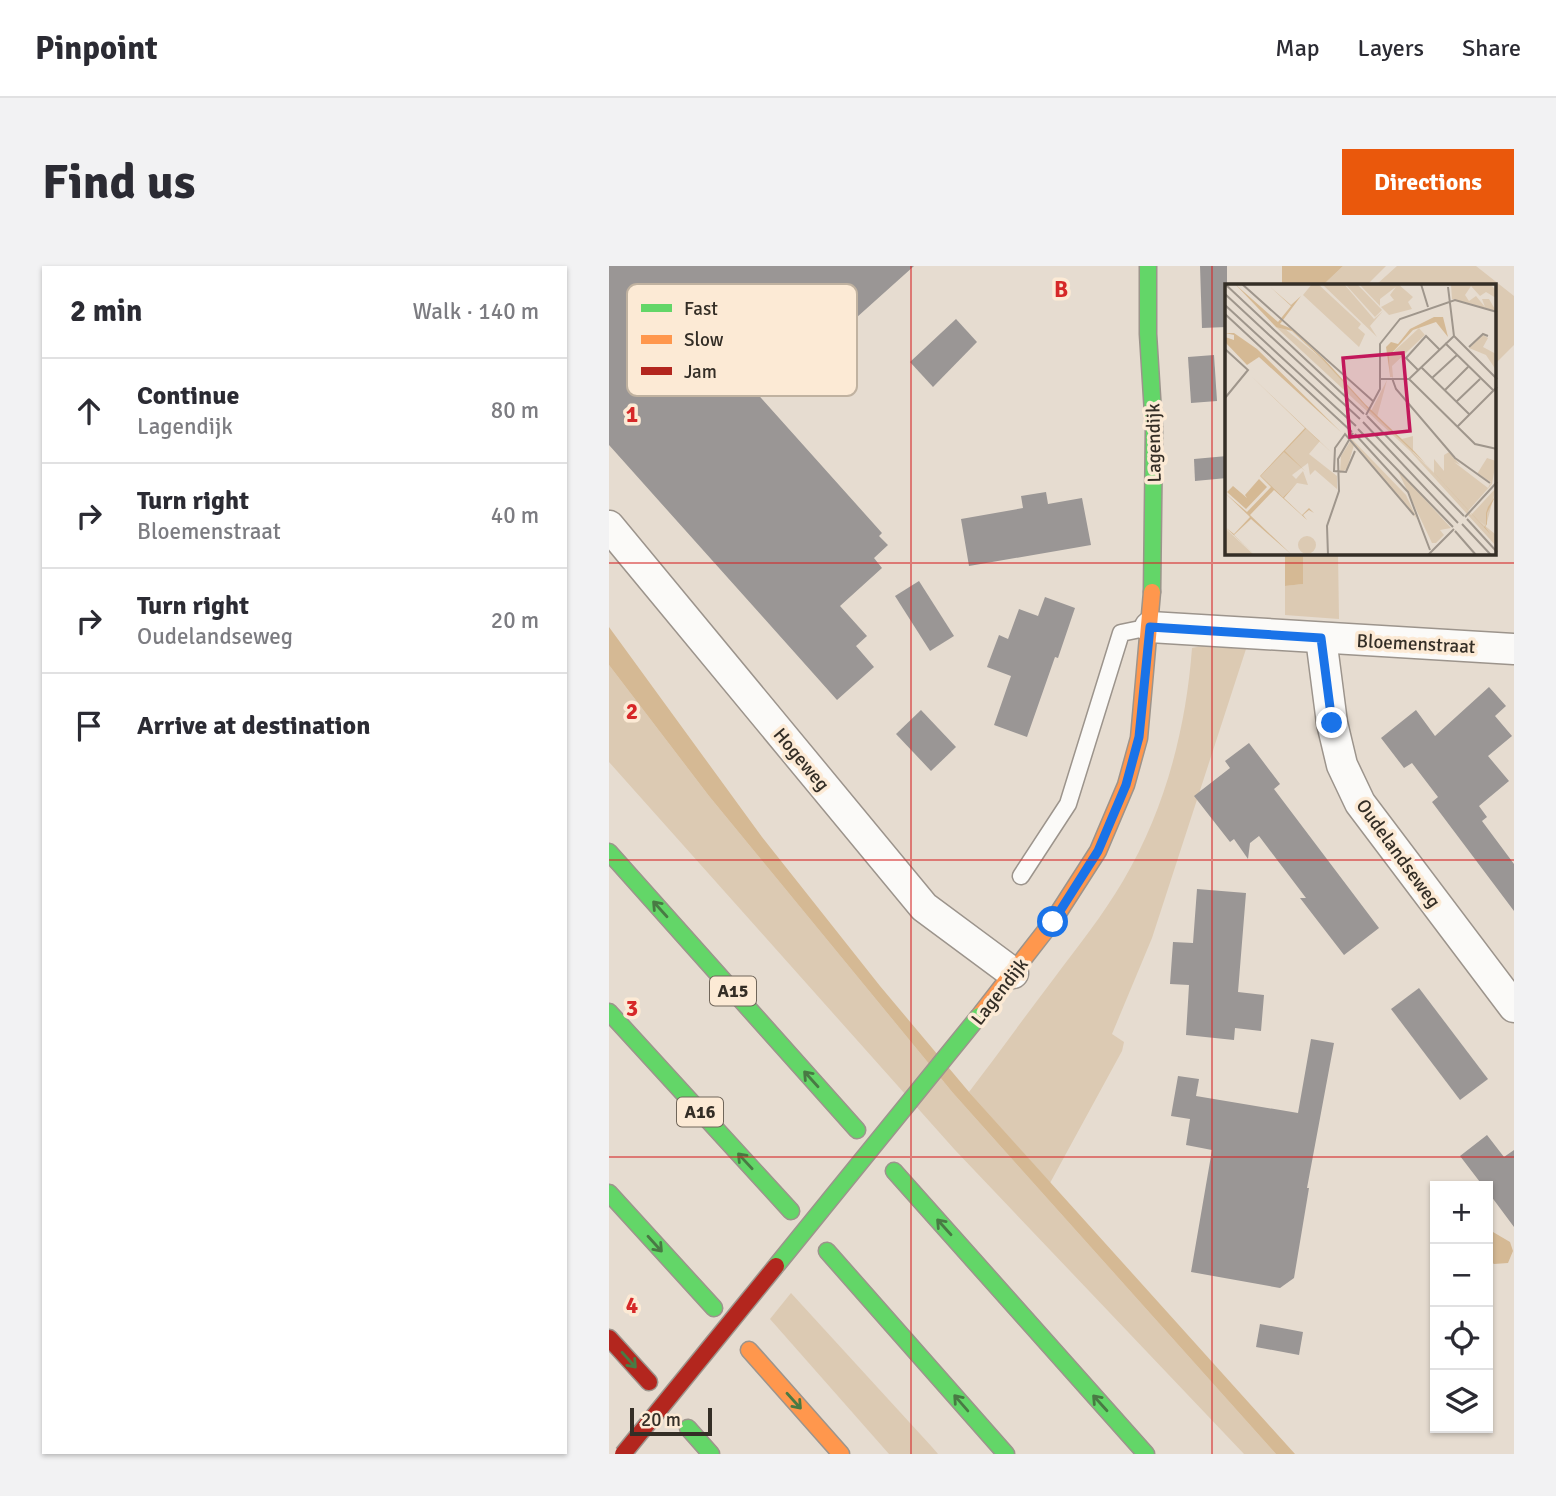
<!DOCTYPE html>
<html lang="en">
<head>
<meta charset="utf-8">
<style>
	body { margin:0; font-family:Signika,sans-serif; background:#f2f2f3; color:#2b2b33 }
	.controls { position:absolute; right:21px; bottom:21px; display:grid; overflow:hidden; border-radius:0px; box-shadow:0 2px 5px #0004 }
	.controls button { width:63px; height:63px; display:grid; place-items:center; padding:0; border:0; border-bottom:2px solid #e1e1e2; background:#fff; color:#2b2b33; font:35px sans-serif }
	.scale { position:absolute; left:21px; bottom:18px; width:82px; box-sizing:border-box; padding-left:7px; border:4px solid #342e26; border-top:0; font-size:19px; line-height:24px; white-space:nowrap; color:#342e26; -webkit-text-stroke:5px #fcead5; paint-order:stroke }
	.stop { position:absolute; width:21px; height:21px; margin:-16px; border:5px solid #1a73e8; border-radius:50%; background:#fff }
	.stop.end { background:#1a73e8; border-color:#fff; box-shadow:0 2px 7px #0008 }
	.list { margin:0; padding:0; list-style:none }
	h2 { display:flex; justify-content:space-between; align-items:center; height:91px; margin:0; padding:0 28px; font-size:30px }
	h2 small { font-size:23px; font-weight:400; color:#7c7c81 }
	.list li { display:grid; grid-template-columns:46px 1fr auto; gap:21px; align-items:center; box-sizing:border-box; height:105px; padding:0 28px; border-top:2px solid #e1e1e2 }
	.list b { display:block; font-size:26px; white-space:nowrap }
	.list p { margin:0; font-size:23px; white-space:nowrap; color:#7c7c81 }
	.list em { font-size:23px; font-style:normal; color:#7c7c81 }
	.icon { flex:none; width:38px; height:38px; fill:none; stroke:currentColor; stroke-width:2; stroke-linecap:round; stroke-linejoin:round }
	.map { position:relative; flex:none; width:905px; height:1188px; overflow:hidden; border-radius:0px }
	header { display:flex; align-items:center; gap:42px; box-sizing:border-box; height:98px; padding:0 35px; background:#fff; border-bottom:2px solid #e1e1e2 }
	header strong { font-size:33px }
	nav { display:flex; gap:38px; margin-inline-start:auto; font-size:24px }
	.intro { display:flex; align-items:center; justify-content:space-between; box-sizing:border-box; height:168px; padding:0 42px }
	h1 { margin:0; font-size:49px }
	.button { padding:18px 32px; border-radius:0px; background:#ea580c; color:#fff; font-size:24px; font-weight:700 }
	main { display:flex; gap:42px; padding:0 42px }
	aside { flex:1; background:#fff; border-radius:0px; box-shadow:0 2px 5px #0004 }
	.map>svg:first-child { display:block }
	.green { fill:#dccab3 }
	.water { fill:#d5b994 }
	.building { fill:#9a9695 }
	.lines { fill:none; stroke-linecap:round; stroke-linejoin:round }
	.lane-casing { stroke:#9c948c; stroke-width:19 }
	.street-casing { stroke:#9c948c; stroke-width:33 }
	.fast-casing { stroke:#9c948c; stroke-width:19 }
	.slow-casing { stroke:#9c948c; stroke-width:19 }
	.jam-casing { stroke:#9c948c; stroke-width:19 }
	.lane { stroke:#fbfaf8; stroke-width:16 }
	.street { stroke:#fbfaf8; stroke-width:30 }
	.fast { stroke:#63d668; stroke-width:16 }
	.slow { stroke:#ff974d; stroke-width:16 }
	.jam { stroke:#b3261e; stroke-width:16 }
	.fast-bridge-casing { stroke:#9c948c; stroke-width:19; stroke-linecap:butt }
	.jam-bridge-casing { stroke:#9c948c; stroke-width:19; stroke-linecap:butt }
	.fast-bridge { stroke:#63d668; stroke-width:16 }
	.jam-bridge { stroke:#b3261e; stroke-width:16 }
	.oneway { stroke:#497a44 }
	.route { stroke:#1a73e8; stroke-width:9 }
	.grid { fill:none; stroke:#d62828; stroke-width:2; stroke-opacity:0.55 }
	.labels { text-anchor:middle; stroke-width:7; stroke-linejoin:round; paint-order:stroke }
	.shield { fill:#fcead5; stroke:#70665a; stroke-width:2 }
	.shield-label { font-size:18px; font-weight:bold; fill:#342e26 }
	.street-label { font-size:19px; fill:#342e26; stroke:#fcead5 }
	.inset-road { fill:none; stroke:#9f968c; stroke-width:2 }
	.view { fill:#c2185b; fill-opacity:0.15; stroke:#c2185b; stroke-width:3.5 }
	.inset-edge { fill:none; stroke:#342e26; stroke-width:3.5 }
	.key { fill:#fcead5; stroke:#c0b2a0; stroke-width:2 }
	.key-label { font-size:19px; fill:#342e26 }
	.grid-label { font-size:23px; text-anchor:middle; font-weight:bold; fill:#d62828; stroke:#fcead5; stroke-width:7; stroke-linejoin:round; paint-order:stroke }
</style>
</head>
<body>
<header>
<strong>Pinpoint</strong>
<nav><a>Map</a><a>Layers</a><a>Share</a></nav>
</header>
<div class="intro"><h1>Find us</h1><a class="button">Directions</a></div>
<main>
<aside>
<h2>2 min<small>Walk · 140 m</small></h2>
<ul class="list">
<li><svg class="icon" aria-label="ahead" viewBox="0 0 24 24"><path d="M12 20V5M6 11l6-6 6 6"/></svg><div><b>Continue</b><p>Lagendijk</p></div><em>80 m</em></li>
<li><svg class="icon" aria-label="right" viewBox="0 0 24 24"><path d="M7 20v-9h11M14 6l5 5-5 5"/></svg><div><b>Turn right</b><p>Bloemenstraat</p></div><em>40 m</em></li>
<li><svg class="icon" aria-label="right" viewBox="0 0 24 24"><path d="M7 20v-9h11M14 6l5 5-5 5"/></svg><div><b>Turn right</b><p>Oudelandseweg</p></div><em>20 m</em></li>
<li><svg class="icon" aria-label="arrive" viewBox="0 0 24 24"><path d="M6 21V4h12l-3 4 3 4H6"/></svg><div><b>Arrive at destination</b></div></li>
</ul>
</aside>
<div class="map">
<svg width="905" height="1188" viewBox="0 0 905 1188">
	<rect width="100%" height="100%" fill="#e6dcd0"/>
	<g class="green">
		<polygon points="734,0 777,0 758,19 714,19"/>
		<polygon points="788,0 867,0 905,30 905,79 886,98 886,19 767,19"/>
		<polygon points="694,287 729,287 730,353 676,349 676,320 694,318"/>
		<path d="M593,380L637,383L543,672L503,768L515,776L513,785L441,917L360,826C389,788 417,749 446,711C470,679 494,649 514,615C556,544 577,463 583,382Z"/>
		<polygon points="0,399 100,530 344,827 667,1188 635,1188 346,884 0,496"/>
		<polygon points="182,1027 323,1181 329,1188 280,1188 161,1053"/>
	</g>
	<g class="water">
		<polygon points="673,0 734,0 714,19 673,19"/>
		<polygon points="676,287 694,287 694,318 676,320"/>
		<polygon points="0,361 153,571 271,720 360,826 686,1188 667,1188 344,827 100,530 0,399"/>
		<polygon points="879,960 884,966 901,976 904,985 899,997 885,998 879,993"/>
	</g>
	<g class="building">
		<polygon points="0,0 305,0 247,52 221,22 128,105 273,267 270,270 279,279 265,292 273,302 231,340 258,370 247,380 265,401 228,434 0,179"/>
		<polygon points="591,0 618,0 618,61 593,62"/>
		<polygon points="347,53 368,76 324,121 301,96"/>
		<polygon points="605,89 608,135 582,137 579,91"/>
		<polygon points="618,190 618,212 586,215 585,193"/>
		<polygon points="437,226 439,238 473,232 482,279 360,300 352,253 414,242 412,230"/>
		<polygon points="310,315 345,370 321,385 286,330"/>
		<polygon points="436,331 466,342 449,392 446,391 418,471 385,459 402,410 378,401 390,369 399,373 410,343 429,350"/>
		<polygon points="880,421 897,440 886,450 903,470 879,490 900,515 870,540 878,551 873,555 905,598 905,645 823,536 829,531 803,497 795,502 772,472 807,444 826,470"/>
		<polygon points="312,444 347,481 322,505 287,468"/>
		<polygon points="640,477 671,518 665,523 770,662 735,689 691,632 697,632 650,570 641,577 639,593 625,573 621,576 585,530 621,502 616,495"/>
		<polygon points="588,623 637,627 629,726 655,729 652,765 626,762 625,774 577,769 580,719 561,718 564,676 584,677"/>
		<polygon points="810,722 879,813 851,834 782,743"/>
		<polygon points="702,773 725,777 698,922 700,922 685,1012 671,1022 582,1006 603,884 577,879 581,853 562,850 569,810 590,813 587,830 689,847"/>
		<polygon points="878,869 895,891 905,884 905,961 879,926 879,920 874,920 851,890"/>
		<polygon points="651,1058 694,1066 690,1089 647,1081"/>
	</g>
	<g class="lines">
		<defs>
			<polyline id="lane" points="412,610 459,538 512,367 541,361"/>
			<g id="street">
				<polyline points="0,260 315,641 404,707"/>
				<polyline points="541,361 905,383"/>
				<polyline points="712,372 723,457 733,499 751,537 905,741"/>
			</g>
			<g id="fast">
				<polyline points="539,0 539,68 545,163 543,326"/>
				<polyline points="0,586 248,864"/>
				<polyline points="0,746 182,945"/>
				<polyline points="285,905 537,1188"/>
				<polyline points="0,927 105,1042"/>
				<polyline points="218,985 397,1188"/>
				<polyline points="79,1162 102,1188"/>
			</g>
			<g id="slow">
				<polyline points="370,750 444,655 489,585 517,519 530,472 543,326"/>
				<polyline points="140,1084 232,1188"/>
			</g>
			<polyline id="jam" points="0,1072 40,1116"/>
		</defs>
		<use href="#lane" class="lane-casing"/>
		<use href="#street" class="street-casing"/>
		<use href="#fast" class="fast-casing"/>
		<use href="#slow" class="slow-casing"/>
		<use href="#jam" class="jam-casing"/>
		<use href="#lane" class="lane"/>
		<use href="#street" class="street"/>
		<use href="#fast" class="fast"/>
		<use href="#slow" class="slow"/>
		<use href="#jam" class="jam"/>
		<defs>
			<polyline id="fast-bridge" points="167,1000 370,750"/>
			<polyline id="jam-bridge" points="14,1188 167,1000"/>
		</defs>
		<use href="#fast-bridge" class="fast-bridge-casing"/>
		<use href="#jam-bridge" class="jam-bridge-casing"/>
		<use href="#fast-bridge" class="fast-bridge"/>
		<use href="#jam-bridge" class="jam-bridge"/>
	</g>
	<defs><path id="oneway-shaft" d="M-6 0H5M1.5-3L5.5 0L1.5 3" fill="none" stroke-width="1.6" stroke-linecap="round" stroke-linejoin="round" transform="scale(1.75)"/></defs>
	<g class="oneway">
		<use href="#oneway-shaft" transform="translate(51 643) rotate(-132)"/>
		<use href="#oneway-shaft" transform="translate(202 813) rotate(-132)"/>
		<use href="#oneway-shaft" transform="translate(136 895) rotate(-133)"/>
		<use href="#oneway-shaft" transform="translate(335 961) rotate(-132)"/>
		<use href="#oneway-shaft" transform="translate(46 978) rotate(48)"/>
		<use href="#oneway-shaft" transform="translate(20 1094) rotate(48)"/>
		<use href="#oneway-shaft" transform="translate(185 1135) rotate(48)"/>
		<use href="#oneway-shaft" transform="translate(352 1137) rotate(-131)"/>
		<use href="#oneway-shaft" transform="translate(491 1137) rotate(-132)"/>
	</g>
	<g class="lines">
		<polyline class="route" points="444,656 489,585 517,519 530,471 541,361 712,372 723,457"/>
	</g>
	<path class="grid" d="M302,0V1188M603,0V1188M0,297H905M0,594H905M0,891H905"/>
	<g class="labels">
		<g class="shield">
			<rect x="101" y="710.5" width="46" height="29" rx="5"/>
			<rect x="68" y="831.5" width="46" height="29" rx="5"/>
		</g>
		<g class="shield-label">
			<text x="124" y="731">A15</text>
			<text x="91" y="852">A16</text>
		</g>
		<g class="street-label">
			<text transform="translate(544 177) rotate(-91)" y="7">Lagendijk</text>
			<text transform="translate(807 377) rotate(3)" y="7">Bloemenstraat</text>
			<text transform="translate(193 493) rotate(50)" y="7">Hogeweg</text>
			<text transform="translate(790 587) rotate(54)" y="7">Oudelandseweg</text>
			<text transform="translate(390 725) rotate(-52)" y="7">Lagendijk</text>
		</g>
	</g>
	<g transform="translate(616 18)">
		<rect width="271" height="271" fill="#e6dcd0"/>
		<path d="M87,0H93L136,40L133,44L140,50L134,63L78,11ZM119,0L149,35L158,27L145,42L152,53L98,1ZM134,0H171L172,2L155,15V22ZM173,0L188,13L183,18L187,25L164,31L156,23L169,16L165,11ZM265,0L271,6V14L261,8L255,12L246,2L240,11L244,17L251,12L260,23L257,15H264L271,27L227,15L226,1ZM121,1H133L157,26L150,33ZM54,40L96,74L146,127L162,96L152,133L177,155L188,152V168L209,189V175L219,187V171L224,168L235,181L229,178L263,204L266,198L252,190L262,174L271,177L267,200L243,227L246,231L271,204L261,242L253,236L270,250L271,262L185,167L51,43ZM194,44L200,51L167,82L168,93H165L164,72ZM258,51L263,54L258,63L271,70V86L261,71L244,64ZM81,145L95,157L84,170L112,192V205L90,186L85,191L83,179L67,191L71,195L78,187L83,201L72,199L58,213L36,192ZM119,147L181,211L192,235L129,161L122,185L115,189L116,172L126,156ZM172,185L226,244L215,246L219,251L211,259H207ZM0,244L29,271H0ZM73 261a9 9 0 1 1 18 0a9 9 0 1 1-18 0Z" fill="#dccab3"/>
		<path d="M10,0L53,38L66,22L42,0L66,21L76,12L55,40L65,44L100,76L140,120L189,167L259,243L261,241V229L263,223L271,211L262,229V240L260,243L266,251L200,179L145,127L96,74L67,47L51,43ZM209,33H218L223,53L211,38L188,46L164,72L165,91L161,63L166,58L173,60L185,45ZM0,49H9L32,65L117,149L34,73L22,81L0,58V53L9,56V51ZM24,90L107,169L81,145L60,167L80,187L59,168L36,192L58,213L72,199L59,214L77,231L84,224L89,229L84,226L78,231L82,236L49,206L25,231L67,271L26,235L9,251L30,271L0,243L9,250L25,233L0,209L22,228L46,203L35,192L80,144ZM34,195L42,203L21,225L2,208L8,202L22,214L20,211Z" fill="#d5b994"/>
		<path class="inset-road" d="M0,0L139,130M17,0L149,118M196,0L203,23M223,3L229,52L272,95M0,10L135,135M0,21L131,142M0,30L127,148M220,59L268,106M244,63L258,50L263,52M0,65L23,86L0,114M196,83L244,130M193,86L181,74L201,52L214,65M167,94L171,105L230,174L265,199M207,94L232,71M156,95H184L250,160L272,165M184,95L229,52M220,106L243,83M231,118L255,95M141,131L155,105V60L175,35L230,16L272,28M142,132L239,232M138,138L233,239M233,142L272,103M133,145L228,243M130,150L183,208L205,266M130,167L121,188L109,187L110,164L120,150L189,231M240,233L272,198M242,235L272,268M237,240L266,271M230,247L251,271M103,271L102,242L114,207L113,175L128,149M203,271L229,245"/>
		<path class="view" d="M178,69L185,147L125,153L118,74Z"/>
		<rect width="271" height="271" class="inset-edge"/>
	</g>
	<rect x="18" y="18" width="230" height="112" rx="10" class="key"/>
	<rect x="32" y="38" width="31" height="8" fill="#63d668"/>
	<rect x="32" y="69" width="31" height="9" fill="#ff974d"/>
	<rect x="32" y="101" width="31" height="8" fill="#b3261e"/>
	<g class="key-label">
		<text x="75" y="49">Fast</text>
		<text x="75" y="80">Slow</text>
		<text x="75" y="112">Jam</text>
	</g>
	<g class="grid-label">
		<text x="452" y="31">B</text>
		<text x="23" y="156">1</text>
		<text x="23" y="453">2</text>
		<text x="23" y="750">3</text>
		<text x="23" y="1047">4</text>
	</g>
</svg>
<div class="controls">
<button>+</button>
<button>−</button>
<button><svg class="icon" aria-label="locate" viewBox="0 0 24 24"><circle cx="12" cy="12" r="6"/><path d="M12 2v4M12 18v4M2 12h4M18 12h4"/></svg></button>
<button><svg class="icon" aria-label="layers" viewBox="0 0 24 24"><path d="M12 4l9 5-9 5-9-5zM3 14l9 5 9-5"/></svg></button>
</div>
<div class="scale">20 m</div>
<div class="stop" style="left:444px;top:656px"></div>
<div class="stop end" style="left:723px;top:457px"></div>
</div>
</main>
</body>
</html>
